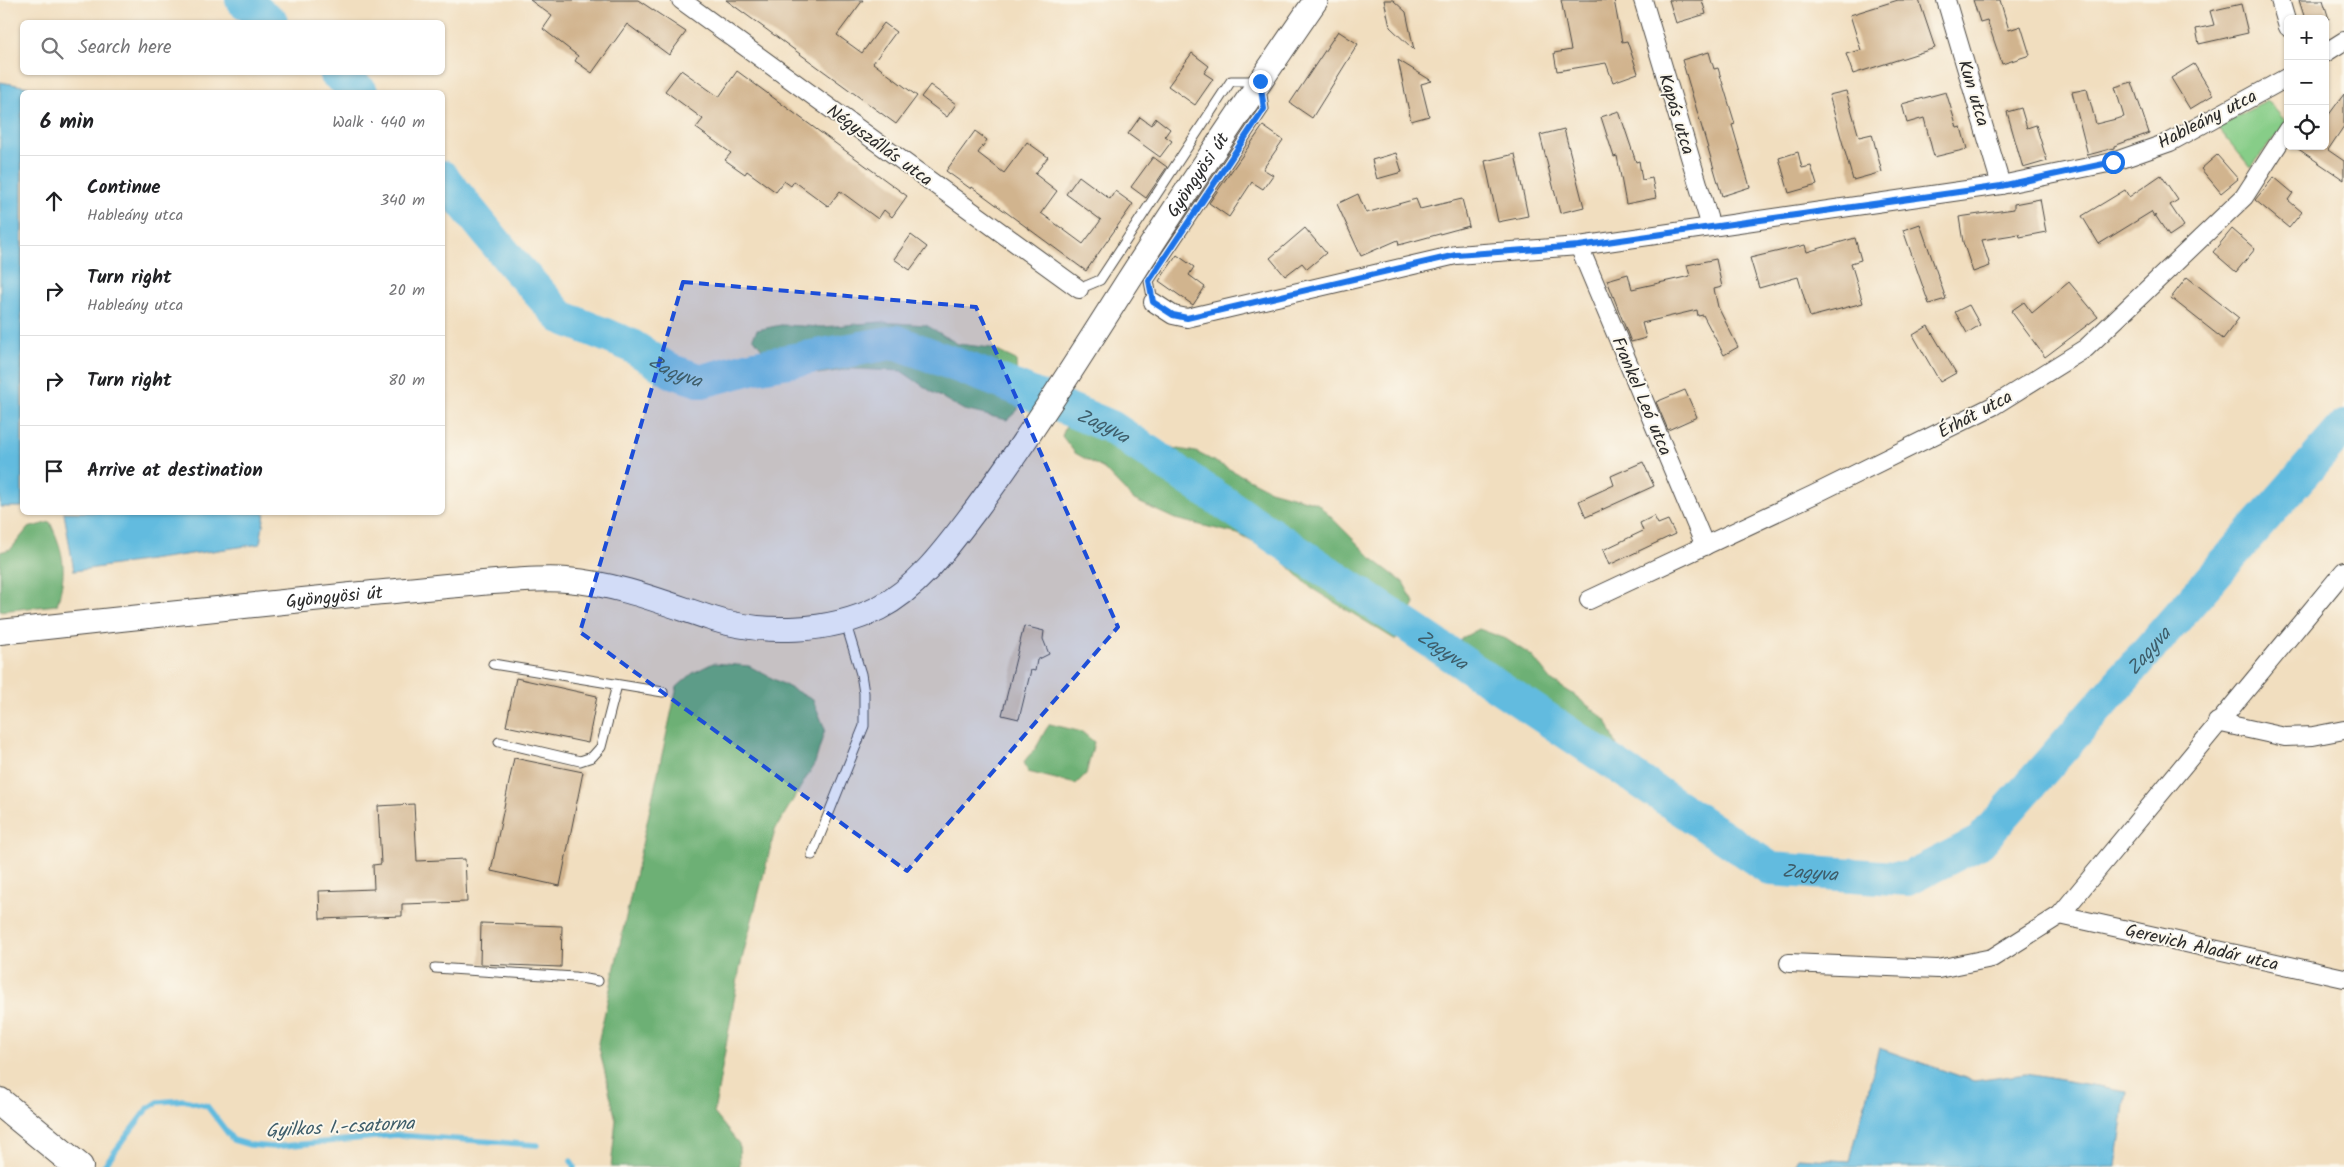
<!DOCTYPE html>
<html lang="en">
<head>
<meta charset="utf-8">
<style>
	body { margin:0; font-family:Kalam,sans-serif; background:#f6f6f6; color:#202124 }
	.controls { position:absolute; right:15px; top:15px; display:grid; overflow:hidden; border-radius:8px; box-shadow:0 1px 4px #0004 }
	.controls button { width:45px; height:45px; display:grid; place-items:center; padding:0; border:0; border-bottom:1px solid #e0e0e0; background:#fff; color:#202124; font:25px sans-serif }
	.stop { position:absolute; width:15px; height:15px; margin:-11px; border:4px solid #1a73e8; border-radius:50%; background:#fff }
	.stop.end { background:#1a73e8; border-color:#fff; box-shadow:0 1px 5px #0008 }
	.list { margin:0; padding:0; list-style:none }
	h2 { display:flex; justify-content:space-between; align-items:center; height:65px; margin:0; padding:0 20px; font-size:21px }
	h2 small { font-size:16px; font-weight:400; color:#757577 }
	.list li { display:grid; grid-template-columns:32px 1fr auto; gap:15px; align-items:center; box-sizing:border-box; height:90px; padding:0 20px; border-top:1px solid #e0e0e0 }
	.list b { display:block; font-size:19px; white-space:nowrap }
	.list p { margin:0; font-size:16px; white-space:nowrap; color:#757577 }
	.list em { font-size:16px; font-style:normal; color:#757577 }
	.icon { flex:none; width:28px; height:28px; fill:none; stroke:currentColor; stroke-width:2; stroke-linecap:round; stroke-linejoin:round }
	.map { position:relative; flex:none; width:2344px; height:1167px; overflow:hidden }
	.search { position:absolute; background:#fff; box-shadow:0 1px 4px #0004; left:20px; top:20px; width:425px; height:55px; display:flex; align-items:center; gap:12px; box-sizing:border-box; padding:0 18px; border-radius:8px; color:#757577; font-size:19px }
	.panel { position:absolute; background:#fff; box-shadow:0 1px 4px #0004; left:20px; top:90px; width:425px; height:425px; border-radius:8px }
	.map>svg:first-child { display:block }
	.green { fill:#87cd88; stroke:#597c5a }
	.forest { fill:#6db074; stroke:#4c6e50 }
	.water { fill:#62bbdf; stroke:#467385 }
	.lines { fill:none; stroke-linecap:round; stroke-linejoin:round }
	.stream { stroke:#62bbdf; stroke-width:5.5 }
	.river { stroke:#62bbdf; stroke-width:34 }
	.building { fill:#d1b48e }
	.lane-casing { stroke:#494641; stroke-width:11 }
	.street-casing { stroke:#494641; stroke-width:20 }
	.secondary-casing { stroke:#494641; stroke-width:26 }
	.primary-casing { stroke:#494641; stroke-width:30 }
	.lane { stroke:#fff; stroke-width:9 }
	.street { stroke:#fff; stroke-width:18 }
	.secondary { stroke:#fff; stroke-width:24 }
	.primary { stroke:#fff; stroke-width:28 }
	.route { stroke:#1a73e8; stroke-width:6 }
	.marked { fill:#1d4ed8; fill-opacity:0.2; stroke:#1d4ed8; stroke-width:4; stroke-dasharray:10 6; stroke-linejoin:round }
	.labels { text-anchor:middle; stroke-width:4; stroke-linejoin:round; paint-order:stroke }
	.street-label { font-size:18px; fill:#2b2b2b; stroke:#fbf7ec }
	.water-label { font-size:19px; font-style:italic; fill:#3e5d6a; stroke:#fbf7ec }
</style>
</head>
<body>
<div class="map">
<svg width="2344" height="1167" viewBox="0 0 2344 1167">
	<rect width="100%" height="100%" fill="#fbf7ec"/>
	<filter id="ink" filterUnits="userSpaceOnUse"><feTurbulence type="fractalNoise" baseFrequency=".02" numOctaves="2"/><feDisplacementMap in="SourceGraphic" scale="10" xChannelSelector="R" yChannelSelector="G"/><feConvolveMatrix kernelMatrix="1 2 1 2 8 2 1 2 1" color-interpolation-filters="sRGB"/></filter>
	<filter id="wash" filterUnits="userSpaceOnUse"><feTurbulence type="fractalNoise" baseFrequency=".0096" numOctaves="4" result="noise"/><feDisplacementMap in="SourceGraphic" scale="20" xChannelSelector="R" yChannelSelector="G"/><feGaussianBlur stdDeviation="1.12" result="paint"/><feColorMatrix in="noise" values="0 0 0 0 0 0 0 0 0 0 0 0 0 0 0 0 0 1.4 0 .05"/><feComposite in="paint" operator="in"/></filter>
	<g filter="url(#wash)">
		<rect width="100%" height="100%" fill="#f1debf"/>
		<polygon class="green" points="2267,100 2287,123 2250,167 2218,128"/>
		<g class="forest">
			<polygon points="881,322 926,325 958,344 991,348 1016,360 1018,410 1007,420 964,410 932,392 901,371 851,369 818,374 765,353 753,337 757,330 781,325 823,327"/>
			<polygon points="1106,413 1172,448 1196,452 1270,490 1317,503 1375,561 1403,582 1415,604 1396,640 1311,588 1278,556 1238,534 1175,519 1134,500 1104,469 1075,453 1062,436 1067,424"/>
			<path d="M50,522C65,555 67,570 57,605L0,611V552L11,549L28,528Z"/>
			<polygon points="1479,629 1506,639 1532,656 1552,681 1573,694 1606,720 1618,748 1599,767 1446,666 1462,638"/>
			<polygon points="713,663 749,666 813,700 825,729 815,763 775,830 740,967 714,1113 739,1144 740,1167 611,1167 616,1120 598,1043 677,687 693,673"/>
			<path d="M1050,724L1082,732L1094,742L1086,774L1076,784L1028,772L1024,762C1028,755 1034,752 1037,746C1042,738 1044,731 1050,724Z"/>
		</g>
		<g class="water">
			<polygon points="0,82 58,92 22,92 22,507 0,507"/>
			<polygon points="64,513 64,512 265,513 260,544 74,571"/>
			<polygon points="1879,1048 1974,1081 2026,1074 2127,1091 2116,1167 1795,1167 1797,1158 1850,1161"/>
		</g>
		<g class="lines">
			<g class="stream">
				<polyline points="571,1161 574,1167"/>
				<polyline points="103,1167 147,1109 158,1102 184,1100 207,1106 233,1140 250,1145 273,1147 396,1135 537,1145"/>
			</g>
			<g class="river">
				<polyline points="242,0 271,22"/>
				<polyline points="335,72 361,92"/>
				<path id="s1" d="M442,177L514,265L561,317L630,345L671,371L702,381L755,367L896,342L1012,386L1111,427L1771,869L1907,879L1980,842L2344,427"/>
			</g>
		</g>
		<g id="blocks">
			<g class="building">
				<polygon points="530,0 638,0 686,32 669,55 627,24 592,73 575,61 578,56 543,29 552,16"/>
				<polygon points="726,0 863,0 837,35 862,53 884,23 896,32 873,63 917,96 896,124"/>
				<polygon points="1384,0 1393,0 1406,12 1414,50 1390,27"/>
				<polygon points="1561,0 1614,0 1622,42 1627,41 1638,73 1613,82 1606,63 1557,71 1554,53 1571,50"/>
				<polygon points="1669,0 1702,0 1706,14 1676,23"/>
				<polygon points="1898,0 1919,0 1935,48 1853,74 1846,54 1861,50 1850,15"/>
				<polygon points="1973,0 2000,0 2009,30 2021,26 2030,55 2002,64 1987,20 1980,22"/>
				<polygon points="2299,0 2323,0 2329,19 2305,19"/>
				<polygon points="2241,4 2248,33 2199,44 2196,29 2214,25 2210,11"/>
				<polygon points="1338,31 1358,44 1312,118 1290,103"/>
				<polygon points="1709,52 1714,69 1718,68 1735,124 1732,125 1750,187 1722,196 1682,60"/>
				<polygon points="1192,53 1209,66 1204,73 1213,79 1195,105 1168,86"/>
				<polygon points="1398,60 1432,81 1421,84 1429,116 1411,121"/>
				<polygon points="2194,64 2213,95 2190,109 2171,78"/>
				<polygon points="681,70 719,97 737,71 907,196 892,217 884,210 878,219 840,191 828,206 794,181 791,186 784,181 776,192 747,171 745,174 725,160 731,153 696,128 703,119 665,91"/>
				<polygon points="2132,82 2149,133 2114,146 2114,148 2088,155 2072,92 2087,89 2096,124 2124,117 2115,87"/>
				<polygon points="930,85 956,104 947,117 921,97"/>
				<polygon points="1846,91 1859,137 1872,134 1882,172 1853,180 1829,95"/>
				<polygon points="1946,92 1957,128 1961,127 1967,149 1934,157 1924,118 1907,123 1902,104"/>
				<polygon points="2344,94 2344,126 2328,150 2344,161 2344,180 2294,146 2325,148 2325,120"/>
				<polygon points="2021,108 2027,128 2036,125 2047,161 2023,168 2007,112"/>
				<polygon points="1619,111 1636,162 1639,161 1642,180 1652,178 1656,198 1626,204 1617,156 1614,157 1601,117"/>
				<polygon points="1140,117 1151,125 1156,118 1170,129 1165,136 1172,141 1160,157 1128,134"/>
				<polygon points="1263,126 1283,140 1263,169 1273,175 1263,189 1252,182 1229,217 1209,203"/>
				<polygon points="1564,129 1584,207 1560,213 1540,135"/>
				<polygon points="975,131 987,140 978,153 1004,173 1027,142 1048,157 1035,174 1057,191 1041,213 1083,244 1101,220 1066,194 1079,176 1110,199 1115,191 1133,204 1086,271 972,187 971,189 946,171"/>
				<polygon points="1798,152 1802,168 1811,166 1817,185 1789,193 1779,158"/>
				<polygon points="1396,153 1402,172 1377,179 1372,160"/>
				<polygon points="1515,154 1528,216 1498,222 1485,161"/>
				<polygon points="2217,155 2238,179 2221,193 2201,169"/>
				<polygon points="1153,157 1167,167 1146,198 1131,187"/>
				<polygon points="2161,175 2178,200 2170,205 2184,226 2169,236 2155,215 2154,217 2151,212 2099,244 2082,216 2125,190 2129,197"/>
				<polygon points="2274,177 2293,193 2288,200 2302,212 2289,228 2255,200"/>
				<polygon points="1358,194 1366,213 1416,199 1420,209 1462,199 1469,226 1399,245 1398,240 1361,256 1337,204"/>
				<polygon points="2040,199 2046,232 2020,237 2019,234 1982,240 1990,266 1973,272 1963,242 1959,217 2014,209 2014,204"/>
				<polygon points="1920,224 1946,299 1929,304 1903,230"/>
				<polygon points="1305,228 1326,253 1307,269 1302,263 1285,276 1270,258"/>
				<polygon points="2232,229 2255,249 2236,272 2213,252"/>
				<polygon points="911,235 927,247 910,270 894,259"/>
				<polygon points="1855,238 1861,260 1851,263 1863,303 1810,317 1798,277 1759,288 1750,258 1805,245 1807,252"/>
				<polygon points="1177,255 1194,267 1189,275 1205,287 1193,305 1159,281"/>
				<polygon points="1716,259 1722,287 1714,289 1718,307 1738,347 1724,355 1703,315 1698,316 1697,310 1642,323 1646,338 1631,342 1607,280 1628,274 1632,289 1690,276 1687,265"/>
				<polygon points="2187,277 2239,318 2223,339 2171,298"/>
				<polygon points="2069,282 2098,317 2045,357 2011,311 2024,302 2032,313"/>
				<polygon points="1969,305 1980,325 1967,333 1955,312"/>
				<polygon points="1928,326 1956,373 1940,382 1913,335"/>
				<polygon points="1685,390 1697,417 1668,430 1656,402"/>
				<polygon points="1643,462 1654,486 1586,517 1579,501 1614,485 1611,476"/>
				<polygon points="1654,516 1658,524 1668,520 1675,534 1609,565 1603,550 1643,531 1640,523"/>
				<polygon points="1024,626 1044,631 1043,639 1049,654 1037,660 1035,671 1031,670 1019,719 1002,715"/>
				<polygon points="516,678 597,696 588,743 506,726"/>
				<polygon points="514,758 583,772 560,886 491,871"/>
				<polygon points="414,804 417,861 465,859 467,902 402,904 402,916 320,919 319,891 374,889 373,865 381,864 378,806"/>
				<polygon points="481,923 562,926 561,967 480,964"/>
			</g>
		</g>
	</g>
	<g filter="url(#ink)">
		<use href="#blocks" fill-opacity="0" stroke="#494641" stroke-width="1"/>
		<g class="lines">
			<defs>
				<g id="lane">
					<polyline points="1079,289 1100,280 1231,81 1260,81 1264,109 1149,281 1153,302"/>
					<polyline points="493,664 663,692"/>
					<polyline points="499,742 580,761 592,757 601,747 617,685"/>
					<polyline points="812,855 864,726 864,693 861,674 845,621"/>
					<polyline points="435,968 574,977 598,981"/>
				</g>
				<g id="street">
					<polyline points="681,0 1079,289"/>
					<polyline points="1643,0 1711,227"/>
					<polyline points="1946,0 2001,185"/>
					<polyline points="2280,0 2288,27"/>
					<polyline points="2325,53 2344,41"/>
					<polyline points="1579,246 1705,546"/>
					<polyline points="1153,302 1173,315 1187,318 1456,255 1579,246 1711,227 2001,185 2113,162 2170,142 2288,77"/>
					<polyline points="1589,600 1813,495 1993,406 2086,348 2244,197 2288,129"/>
					<polyline points="2217,722 2285,737 2313,736 2344,730"/>
					<polyline points="2060,915 2344,978"/>
					<polyline points="1789,963 1938,969 1992,958 2060,915 2344,571"/>
				</g>
				<g id="secondary">
					<path id="s2" d="M0,632C120,619 241,606 361,594C411,590 460,584 509,581C529,580 548,578 567,580C618,584 662,602 710,618C762,635 830,633 879,608C920,587 950,543 977,508C1031,435 1079,358 1128,281C1189,186 1252,93 1316,0"/>
				</g>
				<polyline id="primary" points="0,1102 79,1167"/>
			</defs>
			<use href="#lane" class="lane-casing"/>
			<use href="#street" class="street-casing"/>
			<use href="#secondary" class="secondary-casing"/>
			<use href="#primary" class="primary-casing"/>
			<use href="#lane" class="lane"/>
			<use href="#street" class="street"/>
			<use href="#secondary" class="secondary"/>
			<use href="#primary" class="primary"/>
		</g>
	</g>
	<g class="lines" filter="url(#ink)">
		<polyline class="route" points="1260,81 1264,109 1149,281 1153,302 1173,315 1187,318 1456,255 1579,246 1711,227 2001,186 2113,162"/>
	</g>
	<path class="marked" d="M683,282L976,307L1118,627L907,871L580,632Z"/>
	<g class="labels">
		<g class="street-label">
			<text transform="translate(1974 93) rotate(73)" y="6">Kun utca</text>
			<text transform="translate(1677 114) rotate(73)" y="6">Kapás utca</text>
			<text transform="translate(2207 119) rotate(-27)" y="6">Hableány utca</text>
			<text transform="translate(880 145) rotate(36)" y="6">Négyszállás utca</text>
			<text dy="6" stroke="none"><textPath href="#s2" startOffset="1432">Gyöngyösi út</textPath></text>
			<text transform="translate(1642 396) rotate(67)" y="6">Frankel Leó utca</text>
			<text transform="translate(1975 414) rotate(-28)" y="6">Érhát utca</text>
			<text dy="6" stroke="none"><textPath href="#s2" startOffset="336">Gyöngyösi út</textPath></text>
			<text transform="translate(2202 947) rotate(13)" y="6">Gerevich Aladár utca</text>
		</g>
		<g class="water-label">
			<text dy="7" stroke="none"><textPath href="#s1" startOffset="311">Zagyva</textPath></text>
			<text dy="7" stroke="none"><textPath href="#s1" startOffset="761">Zagyva</textPath></text>
			<text dy="7" stroke="none"><textPath href="#s1" startOffset="1168">Zagyva</textPath></text>
			<text dy="7" stroke="none"><textPath href="#s1" startOffset="2036">Zagyva</textPath></text>
			<text dy="7" stroke="none"><textPath href="#s1" startOffset="1602">Zagyva</textPath></text>
			<text transform="translate(340 1126) rotate(-3)" y="7">Gyilkos I.-csatorna</text>
		</g>
	</g>
</svg>
<div class="controls">
<button>+</button>
<button>−</button>
<button><svg class="icon" aria-label="locate" viewBox="0 0 24 24"><circle cx="12" cy="12" r="6"/><path d="M12 2v4M12 18v4M2 12h4M18 12h4"/></svg></button>
</div>
<div class="stop" style="left:2113px;top:162px"></div>
<div class="stop end" style="left:1260px;top:81px"></div>
<div class="search"><svg class="icon" aria-label="search" viewBox="0 0 24 24"><circle cx="10" cy="10" r="6"/><path d="M15 15l6 6"/></svg>Search here</div>
<section class="panel">
<h2>6 min<small>Walk · 440 m</small></h2>
<ul class="list">
<li><svg class="icon" aria-label="ahead" viewBox="0 0 24 24"><path d="M12 20V5M6 11l6-6 6 6"/></svg><div><b>Continue</b><p>Hableány utca</p></div><em>340 m</em></li>
<li><svg class="icon" aria-label="right" viewBox="0 0 24 24"><path d="M7 20v-9h11M14 6l5 5-5 5"/></svg><div><b>Turn right</b><p>Hableány utca</p></div><em>20 m</em></li>
<li><svg class="icon" aria-label="right" viewBox="0 0 24 24"><path d="M7 20v-9h11M14 6l5 5-5 5"/></svg><div><b>Turn right</b></div><em>80 m</em></li>
<li><svg class="icon" aria-label="arrive" viewBox="0 0 24 24"><path d="M6 21V4h12l-3 4 3 4H6"/></svg><div><b>Arrive at destination</b></div></li>
</ul>
</section>
</div>
</body>
</html>
